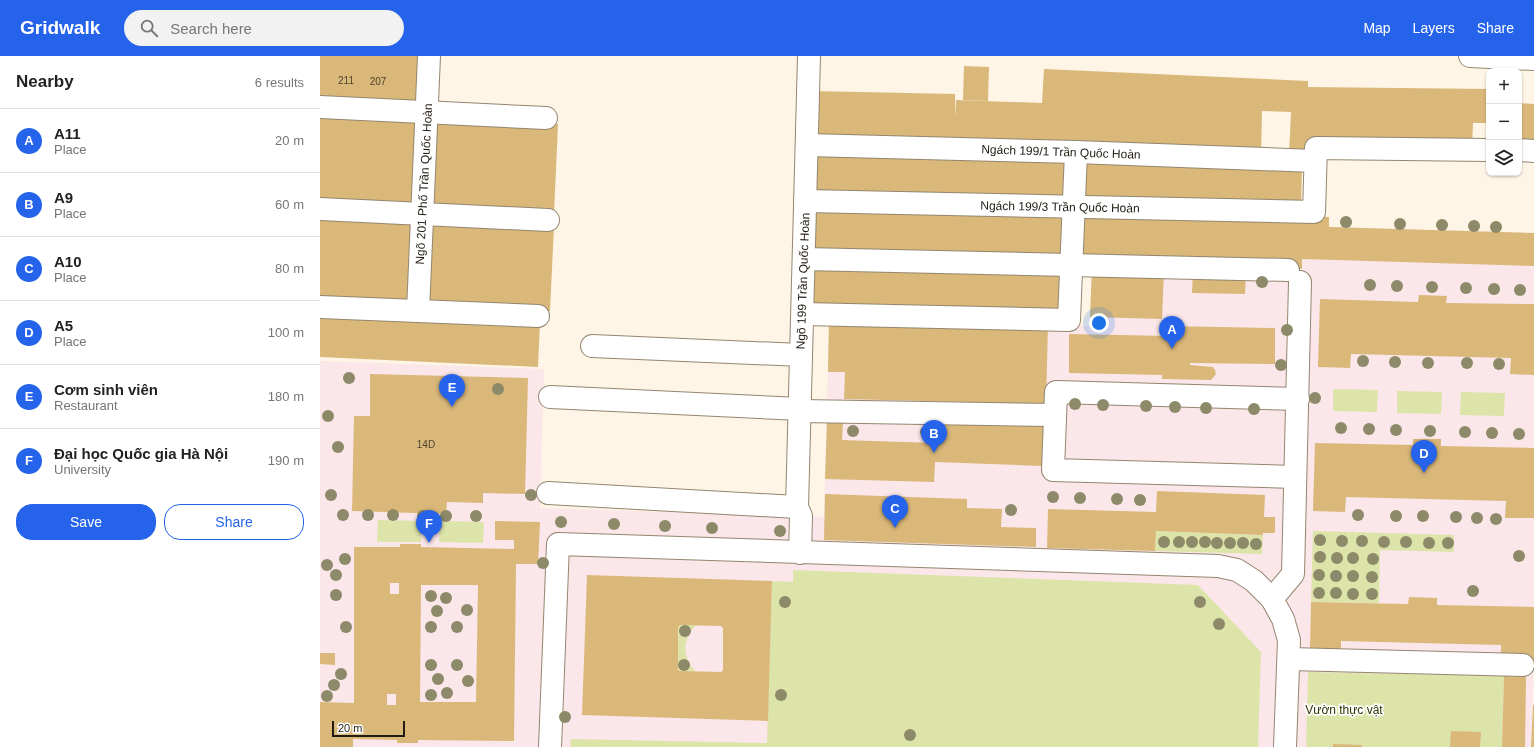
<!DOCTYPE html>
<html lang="en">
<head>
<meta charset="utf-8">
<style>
	body { margin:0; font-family:Arial,sans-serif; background:#f2f2f2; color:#222 }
	.controls { position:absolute; right:12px; top:12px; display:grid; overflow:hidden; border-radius:8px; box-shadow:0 1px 3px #0004 }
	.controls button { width:36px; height:36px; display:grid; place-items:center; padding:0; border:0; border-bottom:1px solid #e0e0e0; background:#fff; color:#222; font:20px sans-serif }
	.scale { position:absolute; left:12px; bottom:10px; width:73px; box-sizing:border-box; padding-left:4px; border:2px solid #211c13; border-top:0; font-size:11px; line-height:14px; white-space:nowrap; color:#211c13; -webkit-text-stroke:3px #fff; paint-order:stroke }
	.you { position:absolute; left:779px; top:267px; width:14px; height:14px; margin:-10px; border:3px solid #fff; border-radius:50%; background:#1a73e8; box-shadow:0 0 0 6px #1a73e833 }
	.badge { display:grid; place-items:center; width:26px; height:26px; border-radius:50%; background:#2563eb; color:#fff; font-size:13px; font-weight:700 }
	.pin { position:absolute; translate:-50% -33px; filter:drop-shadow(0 1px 2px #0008) }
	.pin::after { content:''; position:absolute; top:21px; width:14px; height:12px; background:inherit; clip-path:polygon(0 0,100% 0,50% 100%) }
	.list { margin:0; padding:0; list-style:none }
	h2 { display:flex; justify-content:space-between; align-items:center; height:52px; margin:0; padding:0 16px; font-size:17px }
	h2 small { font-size:13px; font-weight:400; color:#767676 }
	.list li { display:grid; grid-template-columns:26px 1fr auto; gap:12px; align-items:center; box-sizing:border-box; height:64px; padding:0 16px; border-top:1px solid #e0e0e0 }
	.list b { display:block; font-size:15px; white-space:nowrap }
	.list p { margin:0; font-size:13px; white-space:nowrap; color:#767676 }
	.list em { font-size:13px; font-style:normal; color:#767676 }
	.actions { display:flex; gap:8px; padding:12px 16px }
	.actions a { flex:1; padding:9px 0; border:1px solid #2563eb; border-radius:16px; text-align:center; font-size:14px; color:#2563eb }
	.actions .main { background:#2563eb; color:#fff }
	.icon { flex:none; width:22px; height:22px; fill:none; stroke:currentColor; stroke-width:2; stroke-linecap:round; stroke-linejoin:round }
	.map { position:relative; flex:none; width:1214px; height:691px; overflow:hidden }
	header { display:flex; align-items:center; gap:24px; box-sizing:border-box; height:56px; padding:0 20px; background:#2563eb; color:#fff }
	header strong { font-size:19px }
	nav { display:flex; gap:22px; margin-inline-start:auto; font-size:14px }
	.search { width:280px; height:36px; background:#f2f2f2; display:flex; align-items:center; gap:10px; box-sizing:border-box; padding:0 14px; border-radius:22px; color:#767676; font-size:15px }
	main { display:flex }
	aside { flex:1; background:#fff }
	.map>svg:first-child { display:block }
	.education { fill:#fbe6e9 }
	.green { fill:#dde4aa }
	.building { fill:#dab87a; fill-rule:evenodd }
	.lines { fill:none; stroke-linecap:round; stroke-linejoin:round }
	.minor-casing { stroke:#93866f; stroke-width:24 }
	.minor { stroke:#fff; stroke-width:22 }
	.tree { fill:#8c8a68 }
	.labels { text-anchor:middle; stroke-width:3.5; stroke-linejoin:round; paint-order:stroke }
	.number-label { font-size:10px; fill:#4f432d }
	.street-label { font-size:12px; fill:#211c13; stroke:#fff }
	.park-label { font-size:12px; fill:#2f3300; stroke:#fff }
</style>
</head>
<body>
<header>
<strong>Gridwalk</strong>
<div class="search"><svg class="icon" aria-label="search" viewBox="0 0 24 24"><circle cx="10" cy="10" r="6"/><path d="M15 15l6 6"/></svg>Search here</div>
<nav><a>Map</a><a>Layers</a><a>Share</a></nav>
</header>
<main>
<aside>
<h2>Nearby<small>6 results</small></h2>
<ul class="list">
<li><span class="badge">A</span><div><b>A11</b><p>Place</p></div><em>20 m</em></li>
<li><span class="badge">B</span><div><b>A9</b><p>Place</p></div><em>60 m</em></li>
<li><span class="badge">C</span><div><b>A10</b><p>Place</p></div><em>80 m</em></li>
<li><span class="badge">D</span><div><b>A5</b><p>Place</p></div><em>100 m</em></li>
<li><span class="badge">E</span><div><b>Cơm sinh viên</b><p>Restaurant</p></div><em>180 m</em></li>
<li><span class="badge">F</span><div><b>Đại học Quốc gia Hà Nội</b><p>University</p></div><em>190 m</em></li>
</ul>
<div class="actions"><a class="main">Save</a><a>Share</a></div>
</aside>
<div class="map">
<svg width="1214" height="691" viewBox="0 0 1214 691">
	<rect width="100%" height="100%" fill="#fef5e6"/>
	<polygon class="education" points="983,160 1009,161 1009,171 1214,177 1214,606 1211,691 0,691 0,305 224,313 220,452 504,461 509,263 770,270 772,211 982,217"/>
	<g class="green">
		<polygon points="1013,333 1058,334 1057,356 1013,355"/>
		<polygon points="1077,335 1122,336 1121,358 1077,357"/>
		<polygon points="1141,336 1185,337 1184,360 1140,359"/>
		<polygon points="58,464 102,465 101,486 57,486"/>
		<polygon points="120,465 164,466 163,487 119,486"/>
		<polygon points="836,475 943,479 942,498 835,495"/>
		<polygon points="993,475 1134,479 1134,496 1060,494 1059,547 991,546"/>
		<polygon points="473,514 878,529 941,596 938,691 250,691 251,683 447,687 452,525 473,526"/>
		<path d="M360,569H376C362,585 362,600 376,616L360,615L357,612L358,572Z"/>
		<polygon points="988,616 1184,620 1182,691 986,691"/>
	</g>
	<g class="building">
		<polygon points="0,0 102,0 99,52 0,48"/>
		<polygon points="644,10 669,11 668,45 643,44"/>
		<polygon points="724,13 988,25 988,31 1169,33 1169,67 1153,67 1152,91 986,100 969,100 971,56 942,55 941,99 491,86 492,35 635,38 635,62 636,44 722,47"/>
		<polygon points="1199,47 1214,48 1214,92 1199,92"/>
		<polygon points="0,58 99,63 95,150 0,146"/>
		<polygon points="113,63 238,68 234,157 109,151"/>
		<polygon points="490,92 751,100 749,147 489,139"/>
		<polygon points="761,103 982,110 981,152 759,144"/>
		<polygon points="490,148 749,156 748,206 488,198"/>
		<polygon points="756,155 1009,161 1009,171 1214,177 1214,210 982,203 982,213 754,206"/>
		<polygon points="0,160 95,164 92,249 0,246"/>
		<polygon points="108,165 234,170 230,255 105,250"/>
		<polygon points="488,205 748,214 746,261 487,253"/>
		<polygon points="772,211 844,213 842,263 770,261"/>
		<polygon points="873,214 926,216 925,238 872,237"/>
		<polygon points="1099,239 1127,240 1126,247 1214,248 1214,319 1190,318 1191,302 1031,298 1030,312 998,311 1000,243 1098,246"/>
		<polygon points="0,256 220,266 218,311 0,301"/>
		<polygon points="509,263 728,269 726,348 524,343 525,316 508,316"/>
		<polygon points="847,270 955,272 955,308 870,307 870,309 893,311 895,314 896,318 891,324 842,323 842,319 749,317 749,278 847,280"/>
		<polygon points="50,318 208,322 205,438 163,437 163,447 127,446 126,458 32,455 34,360 50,360"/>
		<polygon points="507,365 523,365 522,384 615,387 616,366 724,370 722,410 615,406 614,426 505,423"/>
		<polygon points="1093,383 1121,383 1121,390 1214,392 1214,462 1185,462 1186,445 1026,441 1025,456 993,455 995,387 1093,389"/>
		<polygon points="837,435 945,439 944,461 955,461 955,477 943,477 943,479 836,475 835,495 727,492 728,453 836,456"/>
		<polygon points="505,438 647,443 647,452 682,453 681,471 716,472 716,491 504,484"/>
		<path d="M175,465L220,466L218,508H196L194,685L98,684V687H77V684L33,683V691H0V646L34,647V491H80V488H101V491L194,493V484H175ZM70,527H79V538H70ZM101,529H158L156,646H100ZM67,638H76V649H67Z"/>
		<path d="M267,519L452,525L448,665L262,659ZM360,569L401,570L403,572V614L401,616L360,615L358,614V572Z"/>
		<polygon points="1089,541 1117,542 1117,549 1214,551 1214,603 1181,603 1181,589 1021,585 1021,596 990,596 991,546 1088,548"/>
		<polygon points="0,597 15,597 15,609 0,608"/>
		<polygon points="1184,620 1206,621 1205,691 1182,691"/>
		<polygon points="1213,649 1214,649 1214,691 1211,691"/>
		<polygon points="1131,675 1161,676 1160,691 1130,691"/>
		<polygon points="1013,688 1042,689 1042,691 1013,691"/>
	</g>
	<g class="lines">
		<defs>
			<g id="minor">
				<polyline points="1150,0 1214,3"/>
				<polyline points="0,51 226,62"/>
				<polyline points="487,89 756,96 995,105"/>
				<polyline points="1199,94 1214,95"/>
				<polyline points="485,145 994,156 996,92 1169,94"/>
				<polyline points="0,153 228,164"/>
				<polyline points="484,203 968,214"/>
				<polyline points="0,251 218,260"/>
				<polyline points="98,255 109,0"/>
				<polyline points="483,258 749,264 756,96"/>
				<polyline points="272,290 481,299"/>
				<polyline points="230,341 480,353"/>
				<polyline points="480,355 735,359"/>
				<polyline points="975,421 733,414 736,336 978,343"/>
				<polyline points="228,437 477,451"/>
				<polyline points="480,497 481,460 477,451 489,0"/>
				<polyline points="952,543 973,518 980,226"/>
				<polyline points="969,603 1203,609"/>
				<polyline points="230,691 238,488 898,510 917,514 934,525 952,543 963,563 969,584 965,691"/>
			</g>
		</defs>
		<use href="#minor" class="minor-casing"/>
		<use href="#minor" class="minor"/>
	</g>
	<g class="tree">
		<circle cx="1026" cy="166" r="6"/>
		<circle cx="1080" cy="168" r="6"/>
		<circle cx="1122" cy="169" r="6"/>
		<circle cx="1154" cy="170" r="6"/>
		<circle cx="1176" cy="171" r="6"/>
		<circle cx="942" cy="226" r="6"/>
		<circle cx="1050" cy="229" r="6"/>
		<circle cx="1077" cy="230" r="6"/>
		<circle cx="1112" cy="231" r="6"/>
		<circle cx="1146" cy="232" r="6"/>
		<circle cx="1174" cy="233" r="6"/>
		<circle cx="1200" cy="234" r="6"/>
		<circle cx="967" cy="274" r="6"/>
		<circle cx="1043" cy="305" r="6"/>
		<circle cx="1075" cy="306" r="6"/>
		<circle cx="1108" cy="307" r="6"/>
		<circle cx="1147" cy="307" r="6"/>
		<circle cx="1179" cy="308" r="6"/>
		<circle cx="961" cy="309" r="6"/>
		<circle cx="29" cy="322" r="6"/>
		<circle cx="178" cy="333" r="6"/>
		<circle cx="995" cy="342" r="6"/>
		<circle cx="755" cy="348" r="6"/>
		<circle cx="783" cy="349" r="6"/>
		<circle cx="826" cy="350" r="6"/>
		<circle cx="855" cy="351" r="6"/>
		<circle cx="886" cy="352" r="6"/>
		<circle cx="934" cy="353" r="6"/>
		<circle cx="8" cy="360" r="6"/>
		<circle cx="1021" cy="372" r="6"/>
		<circle cx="1049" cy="373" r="6"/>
		<circle cx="1076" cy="374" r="6"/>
		<circle cx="533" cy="375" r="6"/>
		<circle cx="1110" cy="375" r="6"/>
		<circle cx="606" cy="376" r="6"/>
		<circle cx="1145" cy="376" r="6"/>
		<circle cx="1172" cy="377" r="6"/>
		<circle cx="1199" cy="378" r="6"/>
		<circle cx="18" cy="391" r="6"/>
		<circle cx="11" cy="439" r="6"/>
		<circle cx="211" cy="439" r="6"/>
		<circle cx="733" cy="441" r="6"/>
		<circle cx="760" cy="442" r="6"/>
		<circle cx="797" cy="443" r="6"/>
		<circle cx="820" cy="444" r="6"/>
		<circle cx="691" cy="454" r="6"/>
		<circle cx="23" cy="459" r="6"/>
		<circle cx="48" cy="459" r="6"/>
		<circle cx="73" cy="459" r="6"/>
		<circle cx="1038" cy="459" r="6"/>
		<circle cx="103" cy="460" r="6"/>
		<circle cx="126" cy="460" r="6"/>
		<circle cx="156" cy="460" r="6"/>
		<circle cx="1076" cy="460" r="6"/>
		<circle cx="1103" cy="460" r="6"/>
		<circle cx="1136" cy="461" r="6"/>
		<circle cx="1157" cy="462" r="6"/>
		<circle cx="1176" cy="463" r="6"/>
		<circle cx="241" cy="466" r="6"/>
		<circle cx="294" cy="468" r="6"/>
		<circle cx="345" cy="470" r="6"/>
		<circle cx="392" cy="472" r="6"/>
		<circle cx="460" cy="475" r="6"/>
		<circle cx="1000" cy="484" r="6"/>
		<circle cx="1022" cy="485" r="6"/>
		<circle cx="1042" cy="485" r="6"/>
		<circle cx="844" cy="486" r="6"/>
		<circle cx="859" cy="486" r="6"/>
		<circle cx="872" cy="486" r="6"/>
		<circle cx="885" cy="486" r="6"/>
		<circle cx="1064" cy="486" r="6"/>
		<circle cx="1086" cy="486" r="6"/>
		<circle cx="897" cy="487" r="6"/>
		<circle cx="910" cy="487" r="6"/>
		<circle cx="923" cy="487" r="6"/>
		<circle cx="1109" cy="487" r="6"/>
		<circle cx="1128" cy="487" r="6"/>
		<circle cx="936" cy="488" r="6"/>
		<circle cx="1199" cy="500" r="6"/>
		<circle cx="1000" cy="501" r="6"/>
		<circle cx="1017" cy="502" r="6"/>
		<circle cx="1033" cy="502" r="6"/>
		<circle cx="25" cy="503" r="6"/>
		<circle cx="1053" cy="503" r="6"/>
		<circle cx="223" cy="507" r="6"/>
		<circle cx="7" cy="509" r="6"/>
		<circle cx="16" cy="519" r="6"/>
		<circle cx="999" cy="519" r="6"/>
		<circle cx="1016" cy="520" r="6"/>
		<circle cx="1033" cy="520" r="6"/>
		<circle cx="1052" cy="521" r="6"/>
		<circle cx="1153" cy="535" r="6"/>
		<circle cx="999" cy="537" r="6"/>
		<circle cx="1016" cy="537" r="6"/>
		<circle cx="1033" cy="538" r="6"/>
		<circle cx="1052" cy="538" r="6"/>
		<circle cx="16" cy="539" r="6"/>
		<circle cx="111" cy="540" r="6"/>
		<circle cx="126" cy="542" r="6"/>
		<circle cx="465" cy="546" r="6"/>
		<circle cx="880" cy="546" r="6"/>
		<circle cx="147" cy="554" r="6"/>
		<circle cx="117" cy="555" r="6"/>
		<circle cx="899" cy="568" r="6"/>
		<circle cx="26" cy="571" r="6"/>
		<circle cx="111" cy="571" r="6"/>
		<circle cx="137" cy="571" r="6"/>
		<circle cx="365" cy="575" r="6"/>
		<circle cx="111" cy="609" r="6"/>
		<circle cx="137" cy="609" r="6"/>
		<circle cx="364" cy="609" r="6"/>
		<circle cx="21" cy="618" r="6"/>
		<circle cx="118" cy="623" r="6"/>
		<circle cx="148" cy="625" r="6"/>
		<circle cx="14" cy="629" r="6"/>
		<circle cx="127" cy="637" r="6"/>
		<circle cx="111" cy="639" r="6"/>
		<circle cx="461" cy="639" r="6"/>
		<circle cx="7" cy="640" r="6"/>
		<circle cx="245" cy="661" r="6"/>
		<circle cx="590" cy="679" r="6"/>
	</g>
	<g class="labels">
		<g class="number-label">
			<text x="26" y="28">211</text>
			<text x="58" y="29">207</text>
			<text x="106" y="392">14D</text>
		</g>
		<g class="street-label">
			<text transform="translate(741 96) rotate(2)" y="4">Ngách 199/1 Trần Quốc Hoàn</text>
			<text transform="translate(104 128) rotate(-87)" y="4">Ngõ 201 Phố Trần Quốc Hoàn</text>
			<text transform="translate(740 151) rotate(1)" y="4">Ngách 199/3 Trần Quốc Hoàn</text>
			<text transform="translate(483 225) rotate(-88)" y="4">Ngõ 199 Trần Quốc Hoàn</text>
		</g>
		<g class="park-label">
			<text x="1024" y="658">Vườn thực vật</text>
		</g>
	</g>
</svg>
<div class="controls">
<button>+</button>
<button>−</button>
<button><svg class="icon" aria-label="layers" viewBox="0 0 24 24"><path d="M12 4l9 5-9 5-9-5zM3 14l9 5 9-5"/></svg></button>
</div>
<div class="scale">20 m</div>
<div class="you"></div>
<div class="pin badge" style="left:852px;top:293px">A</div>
<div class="pin badge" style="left:614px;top:397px">B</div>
<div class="pin badge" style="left:575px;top:472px">C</div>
<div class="pin badge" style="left:1104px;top:417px">D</div>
<div class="pin badge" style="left:132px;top:351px">E</div>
<div class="pin badge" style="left:109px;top:487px">F</div>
</div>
</main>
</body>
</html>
